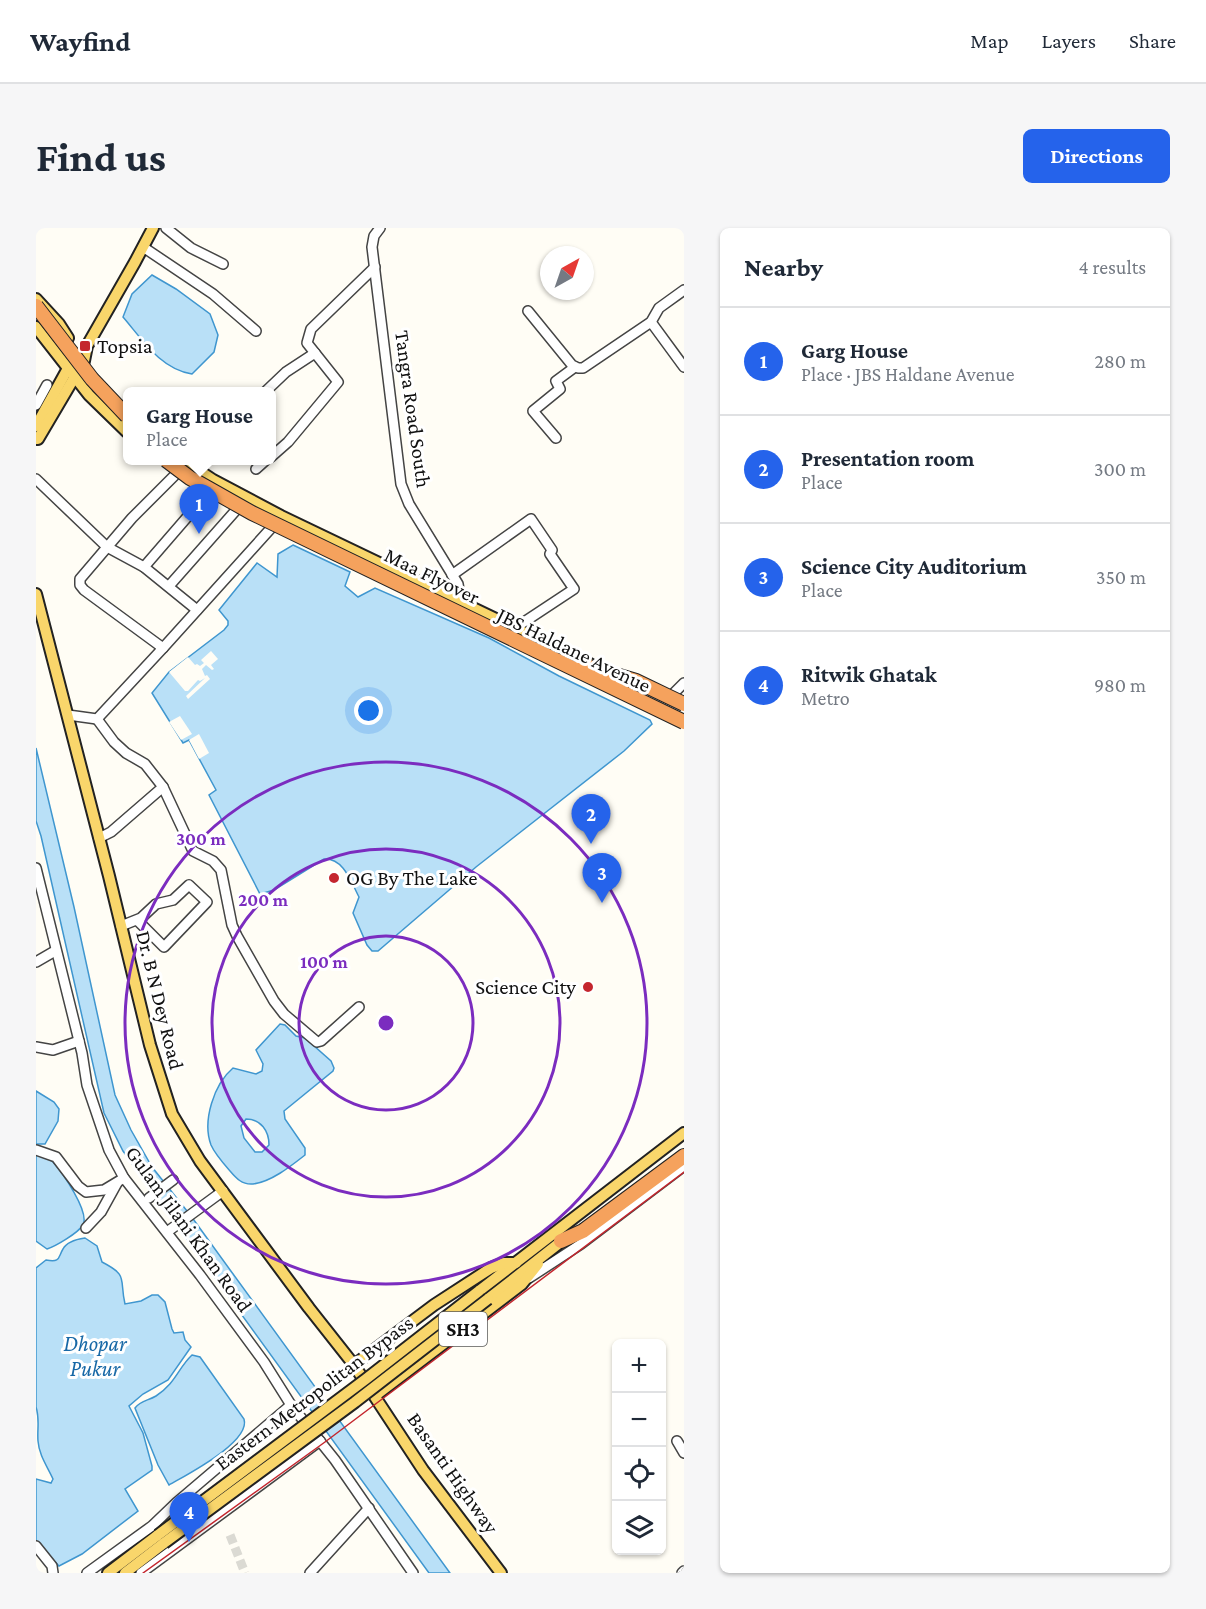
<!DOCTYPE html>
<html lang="en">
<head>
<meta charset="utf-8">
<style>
	body { margin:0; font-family:"Crimson Pro",serif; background:#f6f6f7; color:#1f2937 }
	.controls { position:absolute; right:18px; bottom:18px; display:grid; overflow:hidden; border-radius:9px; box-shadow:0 2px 4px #0004 }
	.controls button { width:54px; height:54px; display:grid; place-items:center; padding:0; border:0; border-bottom:2px solid #e0e1e3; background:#fff; color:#1f2937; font:30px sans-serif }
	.compass { position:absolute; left:504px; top:18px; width:54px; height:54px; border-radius:50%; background:#fff; box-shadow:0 2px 4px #0004; rotate:40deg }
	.you { position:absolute; left:333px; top:483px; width:21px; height:21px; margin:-15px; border:4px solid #fff; border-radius:50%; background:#1a73e8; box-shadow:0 0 0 9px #1a73e833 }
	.badge { display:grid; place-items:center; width:39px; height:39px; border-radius:50%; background:#2563eb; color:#fff; font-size:20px; font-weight:700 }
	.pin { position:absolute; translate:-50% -50px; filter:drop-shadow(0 2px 3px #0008) }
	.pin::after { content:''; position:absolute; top:32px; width:21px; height:18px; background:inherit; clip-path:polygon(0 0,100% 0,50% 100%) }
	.popup { position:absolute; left:87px; top:159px; width:153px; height:78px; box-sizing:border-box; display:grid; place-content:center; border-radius:9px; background:#fff; filter:drop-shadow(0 2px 4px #0005); font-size:20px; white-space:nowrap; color:#747a83 }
	.popup b { font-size:22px; color:#1f2937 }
	.popup::after { content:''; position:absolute; left:50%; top:100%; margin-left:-12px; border:12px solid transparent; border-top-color:#fff }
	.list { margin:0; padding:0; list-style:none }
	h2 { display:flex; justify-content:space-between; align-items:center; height:78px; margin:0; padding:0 24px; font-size:26px }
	h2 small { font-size:20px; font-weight:400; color:#747a83 }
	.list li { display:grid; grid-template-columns:39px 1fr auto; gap:18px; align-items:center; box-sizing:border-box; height:108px; padding:0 24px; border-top:2px solid #e0e1e3 }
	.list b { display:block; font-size:22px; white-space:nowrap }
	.list p { margin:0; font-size:20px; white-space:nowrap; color:#747a83 }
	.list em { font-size:20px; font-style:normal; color:#747a83 }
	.icon { flex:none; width:33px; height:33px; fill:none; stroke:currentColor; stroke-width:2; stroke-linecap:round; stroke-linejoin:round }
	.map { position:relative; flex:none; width:648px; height:1345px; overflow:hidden; border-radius:9px }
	header { display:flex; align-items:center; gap:36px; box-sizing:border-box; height:84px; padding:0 30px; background:#fff; border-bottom:2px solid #e0e1e3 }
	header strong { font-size:28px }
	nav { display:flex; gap:33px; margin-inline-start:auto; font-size:21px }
	.intro { display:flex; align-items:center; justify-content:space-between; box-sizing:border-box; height:144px; padding:0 36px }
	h1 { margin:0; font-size:42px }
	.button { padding:15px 27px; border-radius:9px; background:#2563eb; color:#fff; font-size:21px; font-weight:700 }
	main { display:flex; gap:36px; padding:0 36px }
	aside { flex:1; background:#fff; border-radius:9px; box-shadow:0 2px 4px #0004 }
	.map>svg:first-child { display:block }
	.water { fill:#b9e0f7; stroke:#3f96cf; stroke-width:1.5; fill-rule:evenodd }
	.pier { fill:#fffdf5 }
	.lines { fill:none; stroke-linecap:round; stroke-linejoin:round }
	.minor-tunnel { stroke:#dbdad3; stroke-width:9; stroke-dasharray:9 4.5; stroke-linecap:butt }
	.minor-casing { stroke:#444; stroke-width:12 }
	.major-casing { stroke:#222; stroke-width:14 }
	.highway-casing { stroke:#222; stroke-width:16 }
	.minor { stroke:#fff; stroke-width:9 }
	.major { stroke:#f9d66b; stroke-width:10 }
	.highway { stroke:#f5a25d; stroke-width:14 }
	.rail { stroke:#c4262e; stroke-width:1.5 }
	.major-bridge-casing { stroke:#222; stroke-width:14; stroke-linecap:butt }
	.highway-bridge-casing { stroke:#222; stroke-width:16; stroke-linecap:butt }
	.major-bridge { stroke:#f9d66b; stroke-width:10 }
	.highway-bridge { stroke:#f5a25d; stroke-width:14 }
	.ring { fill:none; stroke:#7b2cbf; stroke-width:3 }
	.poi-dot { fill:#c4262e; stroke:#fff; stroke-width:2 }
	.labels { text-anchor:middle; stroke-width:6; stroke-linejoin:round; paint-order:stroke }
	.shield { fill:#fff; stroke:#585858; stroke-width:1.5 }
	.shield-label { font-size:20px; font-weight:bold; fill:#111 }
	.poi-label { font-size:21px; fill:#111; stroke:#fff; text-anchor:start }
	.street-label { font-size:21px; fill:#111; stroke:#fff }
	.water-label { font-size:22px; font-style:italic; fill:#1768a6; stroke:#fff }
	.centre { fill:#7b2cbf; stroke:#fff; stroke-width:3 }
	.ring-label { font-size:18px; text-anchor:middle; font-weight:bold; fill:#7b2cbf; stroke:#fff; stroke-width:6; stroke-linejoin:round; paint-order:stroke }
</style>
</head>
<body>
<header>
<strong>Wayfind</strong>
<nav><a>Map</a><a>Layers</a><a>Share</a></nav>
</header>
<div class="intro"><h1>Find us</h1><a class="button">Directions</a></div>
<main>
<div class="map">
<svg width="648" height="1345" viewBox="0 0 648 1345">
	<rect width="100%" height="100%" fill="#fffdf5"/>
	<g class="water">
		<path d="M116,47L140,61L174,86L182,107L178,124L156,146C124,141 106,111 87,89L96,66Z"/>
		<path d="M257,317L314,344L309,358L322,369L339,360L453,410L523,448L614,492L616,496L588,523L440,639L342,723H336L331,717L317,685L323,669C315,654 308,630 288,631L238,662L224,666L173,567L180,562L153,512L147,515L116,465L133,444L188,402L192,397V393L183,382L221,335L241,349L242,326Z"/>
		<polygon points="0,520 38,679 79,867 95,902 116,939 155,988 414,1345 393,1345 87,923 68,885 5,608 0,593"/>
		<path d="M244,796L249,797L260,808L269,810L295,833L298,840L297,843L248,883L249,891L269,920V927C255,938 235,954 217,956C206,957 200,950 194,943C187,935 179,926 175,917C166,893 178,856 197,840L220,846L226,843L227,836L220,822ZM210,891C225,891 233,903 233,917L226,924H219L208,910L205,898Z"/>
		<polygon points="0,863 18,874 23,881 22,893 9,916 0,916"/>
		<path d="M0,925C6,927 12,929 17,934C26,944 54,984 47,997C42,1005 20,1018 11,1021L0,1013Z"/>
		<path d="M49,1010L61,1018L66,1034C93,1048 83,1050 89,1076L105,1073L116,1067H122L129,1074L136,1101L138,1105L147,1104L149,1112L155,1119L132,1152L107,1166L93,1178L107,1205L116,1238V1242L89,1261L102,1283L46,1326L23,1338L0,1314V1251L15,1255L17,1251C11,1238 3,1227 2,1213C1,1201 4,1191 0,1179V1040L10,1032C25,1035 22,1029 27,1021C31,1013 42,1011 49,1010Z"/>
		<path d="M156,1127L164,1129L208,1191C215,1214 150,1247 133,1257L122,1237L99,1180C105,1172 112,1173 120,1168C140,1155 142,1140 156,1127Z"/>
	</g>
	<g class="pier">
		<polygon points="175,423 182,431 175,437 178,441 176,442 170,437 166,441 169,448 171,447 174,451 152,471 150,468 169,450 164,453 162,452 152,463 149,463 133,444 152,429 159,437 161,436 164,438 168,435 165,432"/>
		<polygon points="144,488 156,506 145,512 133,494"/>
		<polygon points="163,506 173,525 163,531 153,512"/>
	</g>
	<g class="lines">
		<polyline class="minor-tunnel" points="194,1307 209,1345"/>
		<defs>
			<g id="minor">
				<polyline points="130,0 155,20 187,36"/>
				<polyline points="344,0 338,8 336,19 365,256 373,276 422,356 425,374 423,379"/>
				<polyline points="107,19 177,66 220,103"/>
				<polyline points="492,83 536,137 542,140 547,140 615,94 623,80 648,62"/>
				<polyline points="615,94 648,139"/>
				<polyline points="229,164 250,144 279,125"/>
				<polyline points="0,177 11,157"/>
				<polyline points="520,210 497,183 524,161 520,153 539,139"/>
				<polyline points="235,229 252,214 302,154 271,115 275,101 339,39"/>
				<polyline points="220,241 230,232"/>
				<polyline points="0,251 71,319 108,339 161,382"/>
				<polyline points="108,339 172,265"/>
				<polyline points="416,347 495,291 516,322 514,326 538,361 479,400"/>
				<polyline points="133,358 201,281"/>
				<polyline points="127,420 237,298"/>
				<polyline points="638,465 648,455"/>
				<polyline points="32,487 61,491 127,420 48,362 44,357 44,351 96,290 142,244"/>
				<polyline points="61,491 78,514 90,525 109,536 127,559 157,623 177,633 185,642 196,697 201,708 238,773 248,786 281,814 285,813 323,779"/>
				<polyline points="63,610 75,604 127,559"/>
				<polyline points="0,640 46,825 51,857 73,922 88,950 164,1047 228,1134 255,1177 299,1232 377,1345"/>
				<polyline points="85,698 105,690 120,676 137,672 153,657 171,674 128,719 101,692"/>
				<polyline points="0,734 19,723"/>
				<polyline points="0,819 17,822 43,813"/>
				<polyline points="0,922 20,929 42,958 50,964 68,962 88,950"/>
				<polyline points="113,970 137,952"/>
				<polyline points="50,1000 65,984 81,955"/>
				<polyline points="131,1004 187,963"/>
				<polyline points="493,1050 545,1016 648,938"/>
				<polyline points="641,1213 648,1225"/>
				<polyline points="0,1318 16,1338 17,1345"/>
				<polyline points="51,1345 116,1298 140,1275 255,1177"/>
				<polyline points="105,1345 284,1213"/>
				<polyline points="274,1345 333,1280"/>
				<polyline points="646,1345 648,1343"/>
			</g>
			<g id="major">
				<polyline points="0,71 23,96 32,110"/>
				<polyline points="0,99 53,167 91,204"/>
				<polyline points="0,198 35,135"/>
				<polyline points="0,211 2,211 48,133 51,118 99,34 117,0"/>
				<polyline points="147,232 177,252 245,288 554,436"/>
				<polyline points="0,366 73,648 114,817 136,886 164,933 273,1080 318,1137 387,1242 465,1345"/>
				<polyline points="443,1063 648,905"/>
				<polyline points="452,1071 531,1009"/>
				<polyline points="318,1137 398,1077 455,1040 468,1035 480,1035"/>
				<polyline points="340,1167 486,1056 502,1036"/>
				<polyline points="72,1345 122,1307"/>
				<polyline points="89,1345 128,1315"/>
			</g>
			<polyline id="highway" points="525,1013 547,1003 648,928"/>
		</defs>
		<use href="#minor" class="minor-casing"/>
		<use href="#major" class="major-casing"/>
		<use href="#highway" class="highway-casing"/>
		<use href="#minor" class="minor"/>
		<use href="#major" class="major"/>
		<use href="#highway" class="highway"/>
		<polyline class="rail" points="107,1345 289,1214 648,944"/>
		<defs>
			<g id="major-bridge">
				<polyline points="122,1307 330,1151 443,1063"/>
				<polyline points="128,1315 319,1174 452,1071"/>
			</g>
			<g id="highway-bridge">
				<polyline points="0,78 56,151 91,188"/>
				<polyline points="130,232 154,250 216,285 648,494"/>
				<polyline points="546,437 600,453 648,476"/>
			</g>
		</defs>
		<use href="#major-bridge" class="major-bridge-casing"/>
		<use href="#highway-bridge" class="highway-bridge-casing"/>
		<use href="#major-bridge" class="major-bridge"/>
		<use href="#highway-bridge" class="highway-bridge"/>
	</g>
	<g class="ring">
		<circle cx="350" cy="795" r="87"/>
		<circle cx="350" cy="795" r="174"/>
		<circle cx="350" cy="795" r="261"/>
	</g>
	<g class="poi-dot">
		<rect x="43" y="112" width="12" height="12" rx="3"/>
		<circle cx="298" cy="650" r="6"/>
		<circle cx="552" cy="759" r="6"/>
	</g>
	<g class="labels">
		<rect class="shield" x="403" y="1084" width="48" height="34" rx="4.5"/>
		<g class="shield-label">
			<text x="427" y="1108">SH3</text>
		</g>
		<g class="poi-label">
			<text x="61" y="125">Topsia</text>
			<text x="310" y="657">OG By The Lake</text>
			<text x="540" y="766" text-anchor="end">Science City</text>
		</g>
		<g class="street-label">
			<text transform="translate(377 181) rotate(82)" y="7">Tangra Road South</text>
			<text transform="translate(396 348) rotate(26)" y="7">Maa Flyover</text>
			<text transform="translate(538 422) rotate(26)" y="7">JBS Haldane Avenue</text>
			<text transform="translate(124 772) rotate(76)" y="7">Dr. B N Dey Road</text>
			<text transform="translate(153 1001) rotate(54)" y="7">Gulam Jilani Khan Road</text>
			<text transform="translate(278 1165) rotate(-37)" y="7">Eastern Metropolitan Bypass</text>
			<text transform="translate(417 1245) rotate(55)" y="7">Basanti Highway</text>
		</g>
		<g class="water-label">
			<text x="59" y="1123">Dhopar<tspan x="59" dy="25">Pukur</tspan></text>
		</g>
	</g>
	<circle cx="350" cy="795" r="9" class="centre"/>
	<g class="ring-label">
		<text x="165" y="617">300 m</text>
		<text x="227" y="678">200 m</text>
		<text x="288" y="740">100 m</text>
	</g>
</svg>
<div class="controls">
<button>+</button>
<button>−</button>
<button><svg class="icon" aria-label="locate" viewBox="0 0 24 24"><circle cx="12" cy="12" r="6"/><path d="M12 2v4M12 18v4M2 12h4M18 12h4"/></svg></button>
<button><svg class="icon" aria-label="layers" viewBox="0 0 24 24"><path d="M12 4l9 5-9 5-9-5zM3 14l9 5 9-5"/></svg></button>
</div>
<svg class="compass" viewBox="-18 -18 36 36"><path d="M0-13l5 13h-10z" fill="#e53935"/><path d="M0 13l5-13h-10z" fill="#747a83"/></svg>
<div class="you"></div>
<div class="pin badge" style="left:163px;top:306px">1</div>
<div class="popup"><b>Garg House</b>Place</div>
<div class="pin badge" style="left:555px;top:616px">2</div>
<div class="pin badge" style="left:566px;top:675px">3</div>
<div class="pin badge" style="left:153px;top:1314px">4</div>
</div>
<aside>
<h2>Nearby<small>4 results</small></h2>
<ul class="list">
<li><span class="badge">1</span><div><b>Garg House</b><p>Place · JBS Haldane Avenue</p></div><em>280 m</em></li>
<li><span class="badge">2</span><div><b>Presentation room</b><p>Place</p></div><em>300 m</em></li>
<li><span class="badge">3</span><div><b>Science City Auditorium</b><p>Place</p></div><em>350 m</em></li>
<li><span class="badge">4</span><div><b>Ritwik Ghatak</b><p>Metro</p></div><em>980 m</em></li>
</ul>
</aside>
</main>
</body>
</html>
